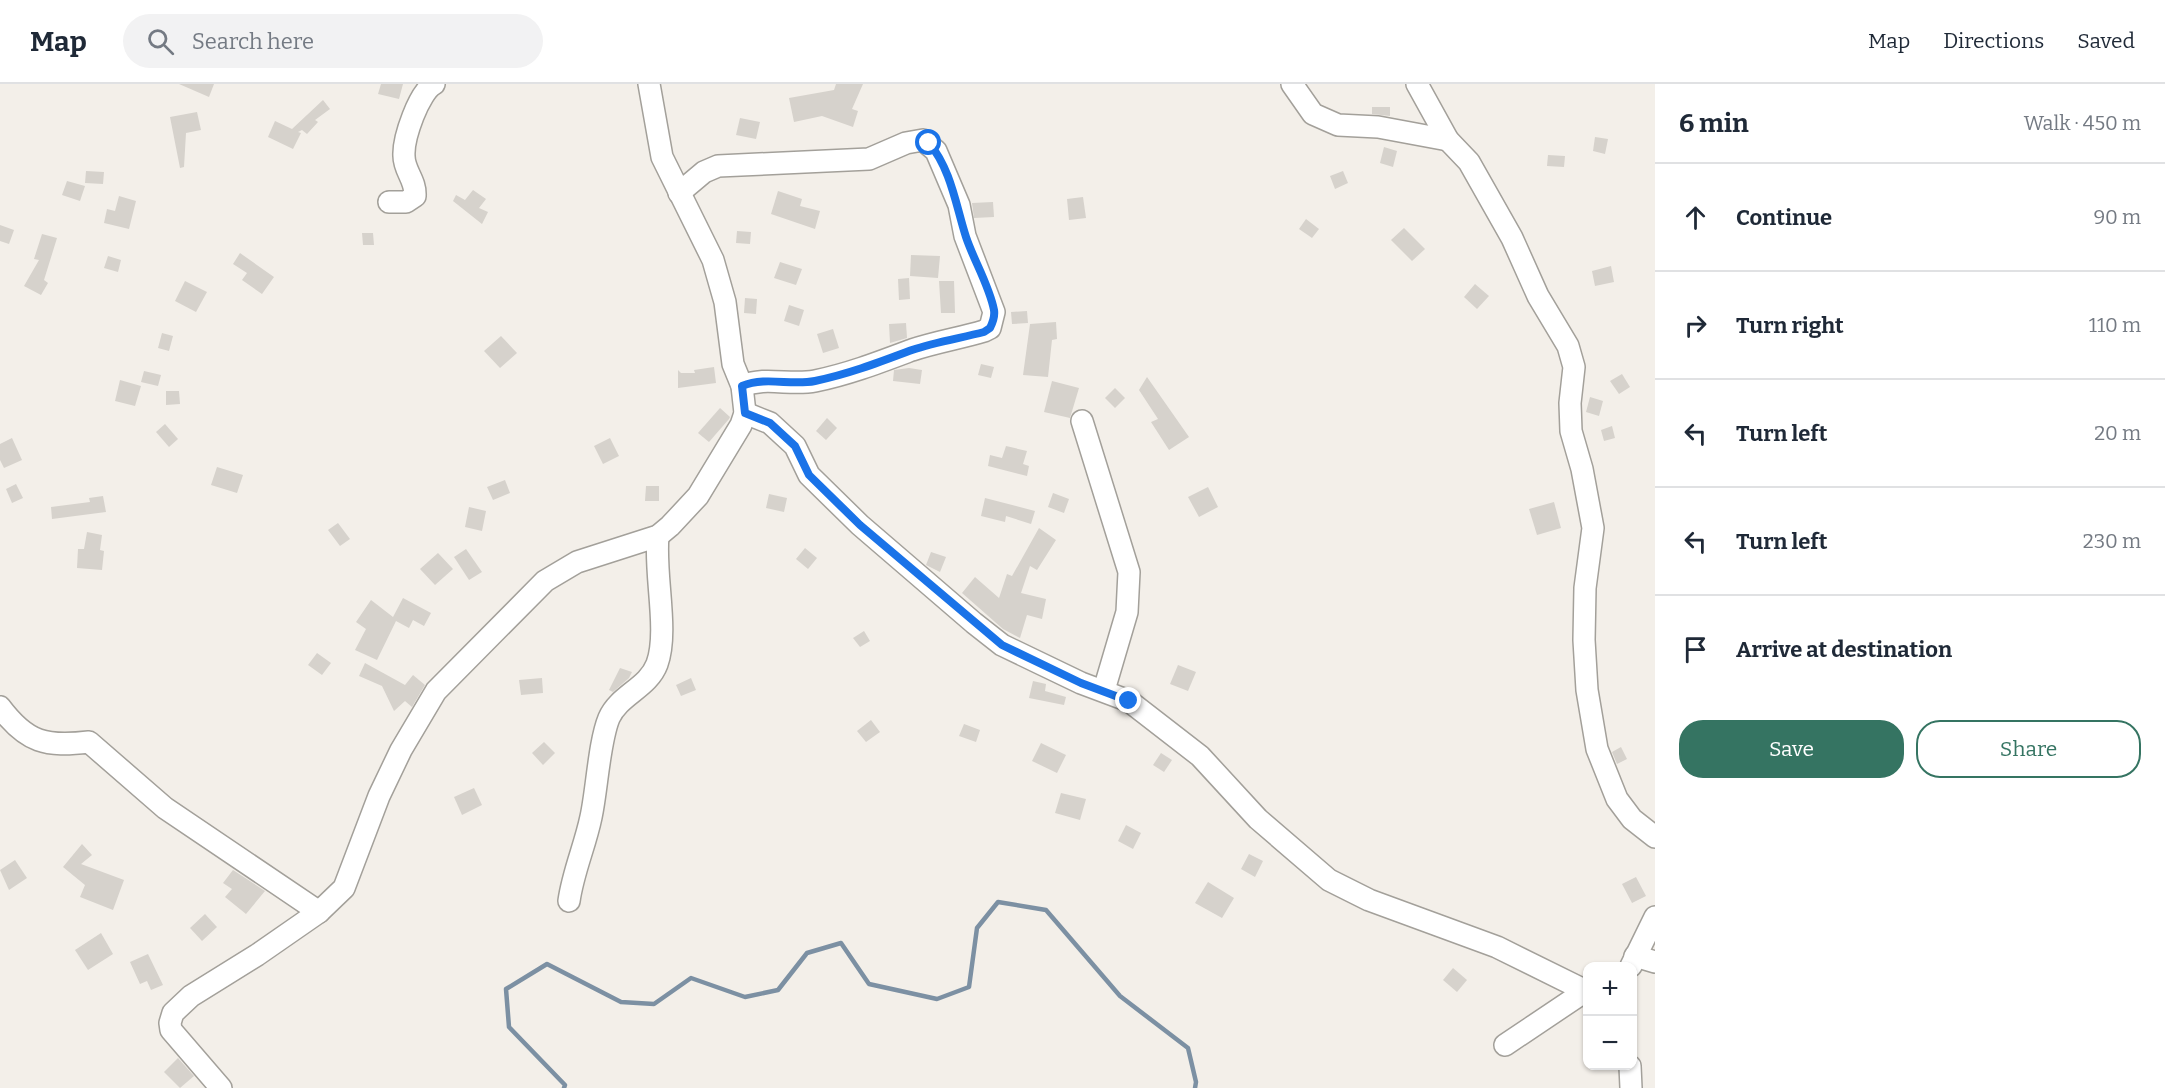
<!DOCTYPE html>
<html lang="en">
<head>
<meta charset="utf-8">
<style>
	body { margin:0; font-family:Bitter,serif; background:#f2f2f3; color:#1f2937 }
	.controls { position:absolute; right:18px; bottom:18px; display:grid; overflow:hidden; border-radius:12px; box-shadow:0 2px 4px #0004 }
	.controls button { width:54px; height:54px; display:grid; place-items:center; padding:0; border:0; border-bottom:2px solid #e0e1e3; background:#fff; color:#1f2937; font:30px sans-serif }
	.stop { position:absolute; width:18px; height:18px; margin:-14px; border:4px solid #1a73e8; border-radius:50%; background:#fff }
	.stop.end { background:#1a73e8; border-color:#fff; box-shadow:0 2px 6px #0008 }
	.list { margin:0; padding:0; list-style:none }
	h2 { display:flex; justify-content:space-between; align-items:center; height:78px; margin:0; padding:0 24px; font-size:26px }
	h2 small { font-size:20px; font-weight:400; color:#747a83 }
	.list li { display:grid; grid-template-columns:39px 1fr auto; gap:18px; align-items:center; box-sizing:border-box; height:108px; padding:0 24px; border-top:2px solid #e0e1e3 }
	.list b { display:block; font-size:22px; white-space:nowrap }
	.list em { font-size:20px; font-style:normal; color:#747a83 }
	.actions { display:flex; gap:12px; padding:18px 24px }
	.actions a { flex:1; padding:14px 0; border:2px solid #357462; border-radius:24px; text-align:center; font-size:21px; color:#357462 }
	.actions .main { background:#357462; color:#fff }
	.icon { flex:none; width:33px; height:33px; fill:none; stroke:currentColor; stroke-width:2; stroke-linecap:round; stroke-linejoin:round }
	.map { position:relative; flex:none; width:1655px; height:1004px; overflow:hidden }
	header { display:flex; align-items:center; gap:36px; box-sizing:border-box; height:84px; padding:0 30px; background:#fff; border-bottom:2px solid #e0e1e3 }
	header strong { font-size:28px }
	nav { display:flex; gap:33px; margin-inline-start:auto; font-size:21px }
	.search { width:420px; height:54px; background:#f2f2f3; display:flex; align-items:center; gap:15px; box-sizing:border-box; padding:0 21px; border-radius:33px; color:#747a83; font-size:22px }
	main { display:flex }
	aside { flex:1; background:#fff }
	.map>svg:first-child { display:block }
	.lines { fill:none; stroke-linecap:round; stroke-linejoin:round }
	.stream { stroke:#7c90a3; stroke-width:4.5 }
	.building { fill:#d6d2cc }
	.minor-casing { stroke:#a3a09a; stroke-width:24 }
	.minor { stroke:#fff; stroke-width:21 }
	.route { stroke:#1a73e8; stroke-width:8 }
</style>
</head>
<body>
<header>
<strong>Map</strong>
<div class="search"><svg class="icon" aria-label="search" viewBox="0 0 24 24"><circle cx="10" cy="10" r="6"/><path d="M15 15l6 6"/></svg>Search here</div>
<nav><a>Map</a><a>Directions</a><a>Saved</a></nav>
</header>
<main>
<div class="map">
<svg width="1655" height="1004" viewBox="0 0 1655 1004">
	<rect width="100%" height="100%" fill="#f3efe9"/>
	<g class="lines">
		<polyline class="stream" points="564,1004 565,1001 509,943 506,905 547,880 621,918 654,920 691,894 745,913 778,906 807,869 841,859 869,900 937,915 969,903 977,844 998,818 1046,826 1120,912 1188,964 1196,998 1195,1004"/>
	</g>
	<g class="building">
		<polygon points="179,0 214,0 209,13"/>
		<polygon points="381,0 403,0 399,15 378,10"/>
		<polygon points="836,0 863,0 852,25 858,27 853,43 822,32 794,38 789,14 834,6"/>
		<polygon points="323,16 330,25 315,36 318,38 307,50 302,46 298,48 301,49 293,65 268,53 275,37 292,45"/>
		<polygon points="1372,23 1390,23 1390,32 1372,30"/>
		<polygon points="197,28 201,46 186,49 184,83 180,84 170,33"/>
		<polygon points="740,34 760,38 756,55 736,51"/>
		<polygon points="1595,53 1608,55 1605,70 1593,67"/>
		<polygon points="1384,63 1397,67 1393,83 1380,79"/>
		<polygon points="1548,71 1565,72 1564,83 1547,82"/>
		<polygon points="86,87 104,88 103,100 85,99"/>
		<polygon points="1343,87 1348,99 1335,105 1330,92"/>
		<polygon points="67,97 85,102 80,117 62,111"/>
		<polygon points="473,106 486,115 479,124 488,128 482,140 453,117 456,111 465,116"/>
		<polygon points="778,107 802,115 800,122 820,127 815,145 771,130"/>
		<polygon points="119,112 136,117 129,145 104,139 107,125 115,127"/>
		<polygon points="1083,113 1086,134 1069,136 1067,115"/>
		<polygon points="993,118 994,133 974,134 972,119"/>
		<polygon points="1306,135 1319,145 1312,154 1299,145"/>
		<polygon points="0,141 14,146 9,160 0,157"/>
		<polygon points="1404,144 1425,165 1412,177 1391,156"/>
		<polygon points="737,147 751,148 750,160 736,159"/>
		<polygon points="362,149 373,149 374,161 363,161"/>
		<polygon points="42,150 57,154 44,196 48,199 41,211 24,202 39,176 34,175"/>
		<polygon points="240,169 274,193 262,210 242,196 247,189 233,180"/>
		<polygon points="911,171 940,172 938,194 910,192"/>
		<polygon points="108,172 121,176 118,188 104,184"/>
		<polygon points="780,178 802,185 796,201 774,194"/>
		<polygon points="1611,182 1614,198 1595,202 1592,187"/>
		<polygon points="909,194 910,215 899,216 898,195"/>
		<polygon points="185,197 207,208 196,228 175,217"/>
		<polygon points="939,197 954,197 955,229 941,229"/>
		<polygon points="1475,200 1489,212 1477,225 1464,213"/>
		<polygon points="745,214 757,215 756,230 744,229"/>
		<polygon points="789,221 804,226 799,242 784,237"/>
		<polygon points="1027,227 1028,239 1012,240 1011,228"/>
		<polygon points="1056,238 1057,255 1052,256 1048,293 1023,291 1030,240"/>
		<polygon points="906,239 907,254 890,259 889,240"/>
		<polygon points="833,245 839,264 823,269 817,250"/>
		<polygon points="162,249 173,252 169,267 158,264"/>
		<polygon points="501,252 517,269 500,284 484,267"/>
		<polygon points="981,280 994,283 991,294 978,291"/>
		<polygon points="714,283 716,299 678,304 678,286 681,289 695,289 694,286"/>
		<polygon points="909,284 922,286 920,300 893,297 894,286"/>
		<polygon points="144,287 161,291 158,302 141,298"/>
		<polygon points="1622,290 1630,303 1619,310 1610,297"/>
		<polygon points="1147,293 1189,353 1169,366 1151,338 1158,335 1139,306"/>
		<polygon points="120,296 141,302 135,322 115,317"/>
		<polygon points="1052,297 1079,304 1070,334 1044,328"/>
		<polygon points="1115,304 1125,314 1115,324 1105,314"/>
		<polygon points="166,307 179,307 180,320 166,321"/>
		<polygon points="1590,313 1603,317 1599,332 1586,328"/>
		<polygon points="720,324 730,333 729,335 709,358 698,349"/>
		<polygon points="827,334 837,344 826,356 816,347"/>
		<polygon points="165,340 178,355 169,363 156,348"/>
		<polygon points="1612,342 1615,354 1604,357 1601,346"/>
		<polygon points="12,354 22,376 4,384 0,376 0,360"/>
		<polygon points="610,354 619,372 603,380 594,362"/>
		<polygon points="1006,362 1027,367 1023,380 1029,382 1027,392 988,382 990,371 1002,374"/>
		<polygon points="217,383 243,391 237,409 211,401"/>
		<polygon points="505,396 510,409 493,416 487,403"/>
		<polygon points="16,400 23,414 12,419 6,405"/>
		<polygon points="646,402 659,402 659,417 645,417"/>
		<polygon points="1208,403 1218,423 1199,433 1188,413"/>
		<polygon points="1053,409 1069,415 1064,429 1048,423"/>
		<polygon points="769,410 787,414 784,428 766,424"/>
		<polygon points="103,412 106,428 52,435 51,423 90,418 89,414"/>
		<polygon points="985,414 1035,427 1031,440 1006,432 1005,438 981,432"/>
		<polygon points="1554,418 1561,444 1537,451 1529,425"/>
		<polygon points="469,423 486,427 482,447 465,443"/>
		<polygon points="338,439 350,455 340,462 328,446"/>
		<polygon points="1039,444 1056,456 1037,486 1030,482 1021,509 1046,515 1042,535 1027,531 1020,554 1003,545 962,509 975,493 999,514 1007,490 1012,492"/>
		<polygon points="87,448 102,451 100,466 104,467 102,486 77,484 78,465 84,465"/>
		<polygon points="805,464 817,474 808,485 796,475"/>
		<polygon points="466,465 482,488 469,496 454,473"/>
		<polygon points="931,468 946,473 940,488 926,481"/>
		<polygon points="438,469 453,485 435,501 420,485"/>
		<polygon points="403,514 431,529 424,542 413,536 409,544 396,537 377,576 355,566 366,545 356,538 371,516 393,533"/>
		<polygon points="864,547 870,557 860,563 853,554"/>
		<polygon points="317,569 331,579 322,591 308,581"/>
		<polygon points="365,579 405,601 413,591 425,601 412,623 405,617 394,627 382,602 359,592"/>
		<polygon points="1178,581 1196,588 1188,607 1170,600"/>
		<polygon points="620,584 632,588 629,594 613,608 609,606"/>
		<polygon points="542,594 543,609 521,611 519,596"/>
		<polygon points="691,594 696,606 681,612 676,601"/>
		<polygon points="1033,597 1046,600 1045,607 1066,613 1064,621 1029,614"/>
		<polygon points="871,636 880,648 866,658 857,647"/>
		<polygon points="964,640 980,646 976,658 959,652"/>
		<polygon points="544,658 555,669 543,681 532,669"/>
		<polygon points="1041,659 1066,671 1057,689 1032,677"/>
		<polygon points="1621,663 1627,675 1617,680 1612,668"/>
		<polygon points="1161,669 1172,676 1164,688 1153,681"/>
		<polygon points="474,704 482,721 462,731 454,713"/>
		<polygon points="1061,709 1086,715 1080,736 1055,729"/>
		<polygon points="1126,741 1141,749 1133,765 1118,757"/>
		<polygon points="82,760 92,771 81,780 124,796 113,826 80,813 85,801 63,783"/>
		<polygon points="1249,770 1263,777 1255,793 1241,785"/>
		<polygon points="15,776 27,794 9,806 0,786"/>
		<polygon points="233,786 265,807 246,830 225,813 232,805 223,799"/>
		<polygon points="1636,793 1646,812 1632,819 1622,800"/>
		<polygon points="1208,798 1234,814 1222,834 1195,819"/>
		<polygon points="205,830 217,843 202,857 190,844"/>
		<polygon points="101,849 113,870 88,886 75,866"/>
		<polygon points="148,870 163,901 151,906 147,897 140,900 130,878"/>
		<polygon points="1453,884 1467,896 1457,908 1443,896"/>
		<polygon points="178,974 194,992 180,1004 164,988"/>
	</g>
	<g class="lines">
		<defs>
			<g id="minor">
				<polyline points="1292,0 1313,30 1338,41 1378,43 1448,56"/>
				<polyline points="1417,0 1448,56 1469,78 1512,154 1538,212 1568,262 1574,283 1570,319 1571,347 1582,385 1593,444 1585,504 1584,556 1587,606 1597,665 1617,715 1632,735 1655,753"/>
				<path d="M679,109L704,88L718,82L869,75L906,59L923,56L936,67L959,121L965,152L994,228L990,244L984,247C961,254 936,258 912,266C880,278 849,290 815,297C790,302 766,292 742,302"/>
				<path d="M389,118H406L415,112C416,96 404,87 404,72C403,54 419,8 434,0"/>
				<polyline points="745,329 770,339 795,362 809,391 860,441 974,539 1002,561 1081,599 1129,617 1200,672 1258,735 1329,796 1369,816 1497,863 1588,908"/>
				<polyline points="1082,337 1129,488 1127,528 1104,606"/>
				<path d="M0,623C27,659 46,663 89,658L165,724L319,828"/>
				<path d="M569,817C573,788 585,762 591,733C597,706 599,658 609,634C619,611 648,604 657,580C669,547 654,490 658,452"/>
				<polyline points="1635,872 1655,878"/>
				<polyline points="1631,882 1655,833"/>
				<polyline points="1505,961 1584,908"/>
				<polyline points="1630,982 1631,1004"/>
				<polyline points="221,1004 171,946 170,939 173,929 191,912 257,871 319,828 344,804 379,712 401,666 436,607 545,497 577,478 658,452 670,442 698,412 741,341 745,329 742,302 733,280 725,218 713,176 662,73 649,0"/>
			</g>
		</defs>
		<use href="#minor" class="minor-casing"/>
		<use href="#minor" class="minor"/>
	</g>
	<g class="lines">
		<path class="route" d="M929,59C951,85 956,122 966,153C974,177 989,201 994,226C995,232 993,238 990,244L984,248C961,254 935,258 912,266C880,278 849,290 815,297C790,302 767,292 742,302L745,329L770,339L795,362L809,391L860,441L1002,561L1081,599L1129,617"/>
	</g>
</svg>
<div class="controls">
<button>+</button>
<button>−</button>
</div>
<div class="stop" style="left:929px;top:59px"></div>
<div class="stop end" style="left:1129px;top:617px"></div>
</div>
<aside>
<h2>6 min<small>Walk · 450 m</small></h2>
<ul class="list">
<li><svg class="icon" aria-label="ahead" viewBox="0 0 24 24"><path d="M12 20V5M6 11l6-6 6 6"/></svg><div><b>Continue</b></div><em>90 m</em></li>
<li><svg class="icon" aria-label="right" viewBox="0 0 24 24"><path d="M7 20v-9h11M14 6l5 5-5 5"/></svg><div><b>Turn right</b></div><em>110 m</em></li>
<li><svg class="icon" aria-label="left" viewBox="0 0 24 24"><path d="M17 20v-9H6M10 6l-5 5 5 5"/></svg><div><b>Turn left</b></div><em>20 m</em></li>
<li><svg class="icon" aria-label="left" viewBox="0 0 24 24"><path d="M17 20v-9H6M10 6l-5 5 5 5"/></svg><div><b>Turn left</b></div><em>230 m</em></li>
<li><svg class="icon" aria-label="arrive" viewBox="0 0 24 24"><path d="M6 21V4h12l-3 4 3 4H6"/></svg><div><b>Arrive at destination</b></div></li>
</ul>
<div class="actions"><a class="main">Save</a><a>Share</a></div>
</aside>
</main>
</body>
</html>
